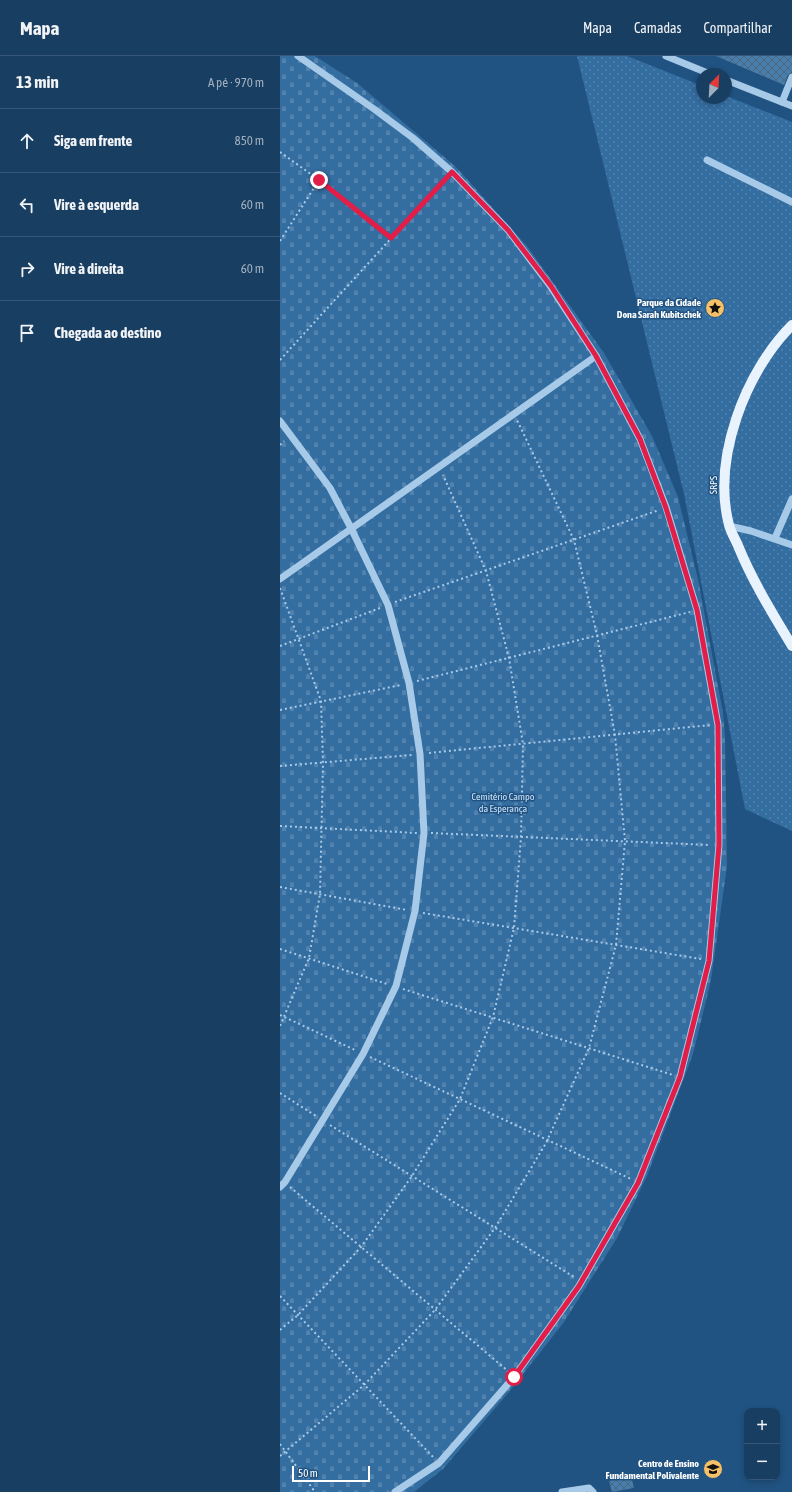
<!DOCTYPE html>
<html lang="pt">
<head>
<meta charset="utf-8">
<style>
	body { margin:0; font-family:"Asap Condensed",sans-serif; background:#214568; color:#f1f3f6 }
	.controls { position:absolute; right:12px; bottom:12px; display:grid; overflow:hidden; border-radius:8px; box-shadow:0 2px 6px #0003 }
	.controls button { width:36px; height:36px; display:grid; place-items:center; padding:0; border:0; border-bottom:1px solid #365777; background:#183e62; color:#f1f3f6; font:20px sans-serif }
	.compass { position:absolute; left:416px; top:12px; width:36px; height:36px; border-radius:50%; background:#183e62; box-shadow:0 2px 6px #0003; rotate:24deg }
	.scale { position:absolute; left:12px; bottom:10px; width:78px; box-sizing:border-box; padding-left:4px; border:2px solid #fff; border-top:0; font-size:11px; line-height:14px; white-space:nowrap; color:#fff; -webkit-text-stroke:3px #205382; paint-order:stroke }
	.stop { position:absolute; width:12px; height:12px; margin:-9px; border:3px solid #e11d48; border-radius:50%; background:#fff }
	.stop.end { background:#e11d48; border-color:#fff; box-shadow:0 1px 4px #0008 }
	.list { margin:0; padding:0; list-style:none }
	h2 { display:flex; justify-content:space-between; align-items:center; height:52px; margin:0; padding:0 16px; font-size:17px }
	h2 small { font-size:13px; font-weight:400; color:#9faebe }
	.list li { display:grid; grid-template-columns:26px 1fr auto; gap:12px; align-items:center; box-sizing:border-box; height:64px; padding:0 16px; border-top:1px solid #365777 }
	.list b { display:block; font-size:15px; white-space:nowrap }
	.list em { font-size:13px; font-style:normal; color:#9faebe }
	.icon { flex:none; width:22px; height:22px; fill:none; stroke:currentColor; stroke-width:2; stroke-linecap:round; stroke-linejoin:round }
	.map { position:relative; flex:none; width:512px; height:1436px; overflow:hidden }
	header { display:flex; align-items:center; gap:24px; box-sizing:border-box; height:56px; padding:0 20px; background:#183e62; border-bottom:1px solid #365777 }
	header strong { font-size:19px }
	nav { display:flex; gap:22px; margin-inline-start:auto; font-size:14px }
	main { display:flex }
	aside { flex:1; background:#183e62 }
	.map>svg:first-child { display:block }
	.cemetery { fill:url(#cemetery-stones) }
	.park { fill:url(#park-dots) }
	.building { fill:url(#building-cross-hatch) }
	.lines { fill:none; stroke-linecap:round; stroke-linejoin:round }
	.path { stroke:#a7cae8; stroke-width:2; stroke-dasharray:2 3; stroke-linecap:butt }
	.minor { stroke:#a7cae8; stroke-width:7 }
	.major { stroke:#e9f3fe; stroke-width:10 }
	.route { stroke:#e11d48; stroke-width:5 }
	.labels { text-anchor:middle; stroke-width:3; stroke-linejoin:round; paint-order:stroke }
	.poi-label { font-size:10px; font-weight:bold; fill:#fff; stroke:#205382; text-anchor:end }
	.street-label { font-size:10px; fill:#fff; stroke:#205382 }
	.park-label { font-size:10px; fill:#cbe2f6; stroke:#205382 }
</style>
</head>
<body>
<header>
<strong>Mapa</strong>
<nav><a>Mapa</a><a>Camadas</a><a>Compartilhar</a></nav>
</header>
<main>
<aside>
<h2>13 min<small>A pé · 970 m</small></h2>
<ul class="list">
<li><svg class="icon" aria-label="ahead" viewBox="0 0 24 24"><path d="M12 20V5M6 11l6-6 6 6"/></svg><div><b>Siga em frente</b></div><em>850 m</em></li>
<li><svg class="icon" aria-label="left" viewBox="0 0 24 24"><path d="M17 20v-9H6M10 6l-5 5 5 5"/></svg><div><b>Vire à esquerda</b></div><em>60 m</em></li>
<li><svg class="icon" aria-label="right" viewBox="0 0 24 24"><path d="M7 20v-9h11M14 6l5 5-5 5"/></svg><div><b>Vire à direita</b></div><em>60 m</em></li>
<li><svg class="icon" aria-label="arrive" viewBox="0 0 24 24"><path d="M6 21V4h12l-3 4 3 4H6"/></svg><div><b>Chegada ao destino</b></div></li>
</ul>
</aside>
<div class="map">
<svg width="512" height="1436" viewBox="0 0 512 1436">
	<defs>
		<pattern id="cemetery-stones" width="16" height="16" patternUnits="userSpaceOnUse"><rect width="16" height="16" fill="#346da0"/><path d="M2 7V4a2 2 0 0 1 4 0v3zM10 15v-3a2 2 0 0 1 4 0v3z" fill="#5283ae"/></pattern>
		<pattern id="park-dots" width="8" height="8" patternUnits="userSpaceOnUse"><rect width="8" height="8" fill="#346da0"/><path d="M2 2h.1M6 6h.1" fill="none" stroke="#5283ae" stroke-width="1.8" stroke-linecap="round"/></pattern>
		<pattern id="building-cross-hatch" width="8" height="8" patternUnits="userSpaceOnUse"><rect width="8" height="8" fill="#497dab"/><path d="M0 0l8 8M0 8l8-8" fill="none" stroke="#4a6780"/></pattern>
	</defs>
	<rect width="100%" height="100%" fill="#205382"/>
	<polygon class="cemetery" points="0,0 35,0 77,27 176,111 247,190 324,297 372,380 398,441 418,523 443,657 445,681 447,810 431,924 413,998 367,1120 337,1182 284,1266 229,1336 163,1413 134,1436 0,1436"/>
	<polygon class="park" points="297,0 347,0 422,30 422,42 446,42 446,40 512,66 512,775 465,753 404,438"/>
	<g class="building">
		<polygon points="436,0 512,0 512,16 508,19 504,29"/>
		<polygon points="351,1420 354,1432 332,1436 329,1425"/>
	</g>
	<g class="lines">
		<g class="path">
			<polyline points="0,96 39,124 111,182"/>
			<polyline points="0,185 39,124"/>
			<polyline points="0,304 167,121"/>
			<polyline points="0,389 4,385"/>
			<polyline points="0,532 41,645 43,707 40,838 29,902 0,970"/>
			<polyline points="115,546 379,454"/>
			<polyline points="0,590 100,552"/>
			<polyline points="137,625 410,556"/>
			<polyline points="0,654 121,629"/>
			<polyline points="149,697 431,669"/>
			<polyline points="0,710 132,699"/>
			<polyline points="0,770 137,777"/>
			<polyline points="151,777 430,789"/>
			<polyline points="0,831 127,854"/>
			<polyline points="143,857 421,903"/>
			<polyline points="0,893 107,928"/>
			<polyline points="123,933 393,1019"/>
			<polyline points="0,959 75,994"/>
			<polyline points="90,1001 351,1123"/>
			<polyline points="0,1037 36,1060"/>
			<polyline points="50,1069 294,1221"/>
			<polyline points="10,1131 228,1315"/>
			<polyline points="0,1240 154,1402"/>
			<polyline points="0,1274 18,1259 81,1191 132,1120 180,1043 213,961 234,872 241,781 243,688 229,602 206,515 163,419"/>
			<polyline points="0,1388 35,1436"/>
			<polyline points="0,1400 84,1329 155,1254 215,1172 266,1087 309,992 336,889 345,785 335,679 317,579 294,484 237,364"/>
		</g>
		<g class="minor">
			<polyline points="18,0 94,53 133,82 172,116 228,174 271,231 316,300 360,383 386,451 417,554 438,669 439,789 429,905 400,1021 358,1127 299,1230 234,1321 159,1407 115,1436"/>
			<polyline points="386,0 430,18"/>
			<polyline points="446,24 512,50"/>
			<polyline points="502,46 512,21"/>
			<polyline points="427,104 512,146"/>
			<polyline points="0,365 50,432 71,472 108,549 129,627 140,698 144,777 135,855 116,930 83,998 5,1126 0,1131"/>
			<polyline points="449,470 471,475 512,489"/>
			<polyline points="495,482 512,443"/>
			<polyline points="0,523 316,300"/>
			<polyline points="282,1436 309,1432 313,1436"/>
		</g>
		<path class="major" d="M512,269C465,316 432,403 449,469C451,477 456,484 459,492C473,526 493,558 512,590"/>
	</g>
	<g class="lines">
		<polyline class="route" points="39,124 111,182 172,116 228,174 271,230 316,300 360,383 386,452 417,554 438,669 439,789 429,905 400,1021 358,1127 299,1230 234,1321"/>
	</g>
	<defs>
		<symbol id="sight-disc" viewBox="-11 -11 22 22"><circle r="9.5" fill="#f5c067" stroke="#205382"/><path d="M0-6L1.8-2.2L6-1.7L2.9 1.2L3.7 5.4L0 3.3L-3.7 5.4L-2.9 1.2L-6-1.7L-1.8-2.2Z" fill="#111"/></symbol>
		<symbol id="school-disc" viewBox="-11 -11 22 22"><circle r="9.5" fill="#f5c067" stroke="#205382"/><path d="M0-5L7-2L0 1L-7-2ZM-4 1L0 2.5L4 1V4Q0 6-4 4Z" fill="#111"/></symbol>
	</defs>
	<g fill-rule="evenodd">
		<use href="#sight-disc" x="424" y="241" width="22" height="22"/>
		<use href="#school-disc" x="422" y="1402" width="22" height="22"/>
	</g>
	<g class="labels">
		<g class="poi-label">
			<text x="421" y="250">Parque da Cidade<tspan x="421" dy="12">Dona Sarah Kubitschek</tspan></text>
			<text x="419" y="1411">Centro de Ensino<tspan x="419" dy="12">Fundamental Polivalente</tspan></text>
		</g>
		<g class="street-label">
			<text transform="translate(433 429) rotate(-89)" y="4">SRPS</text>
		</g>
		<g class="park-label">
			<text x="223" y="744">Cemitério Campo<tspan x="223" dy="12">da Esperança</tspan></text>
		</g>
	</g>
</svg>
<div class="controls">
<button>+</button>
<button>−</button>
</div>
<svg class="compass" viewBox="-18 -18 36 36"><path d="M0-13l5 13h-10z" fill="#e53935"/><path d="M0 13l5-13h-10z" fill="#9faebe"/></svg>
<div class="scale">50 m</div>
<div class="stop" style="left:234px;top:1321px"></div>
<div class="stop end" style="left:39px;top:124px"></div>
</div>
</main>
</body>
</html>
